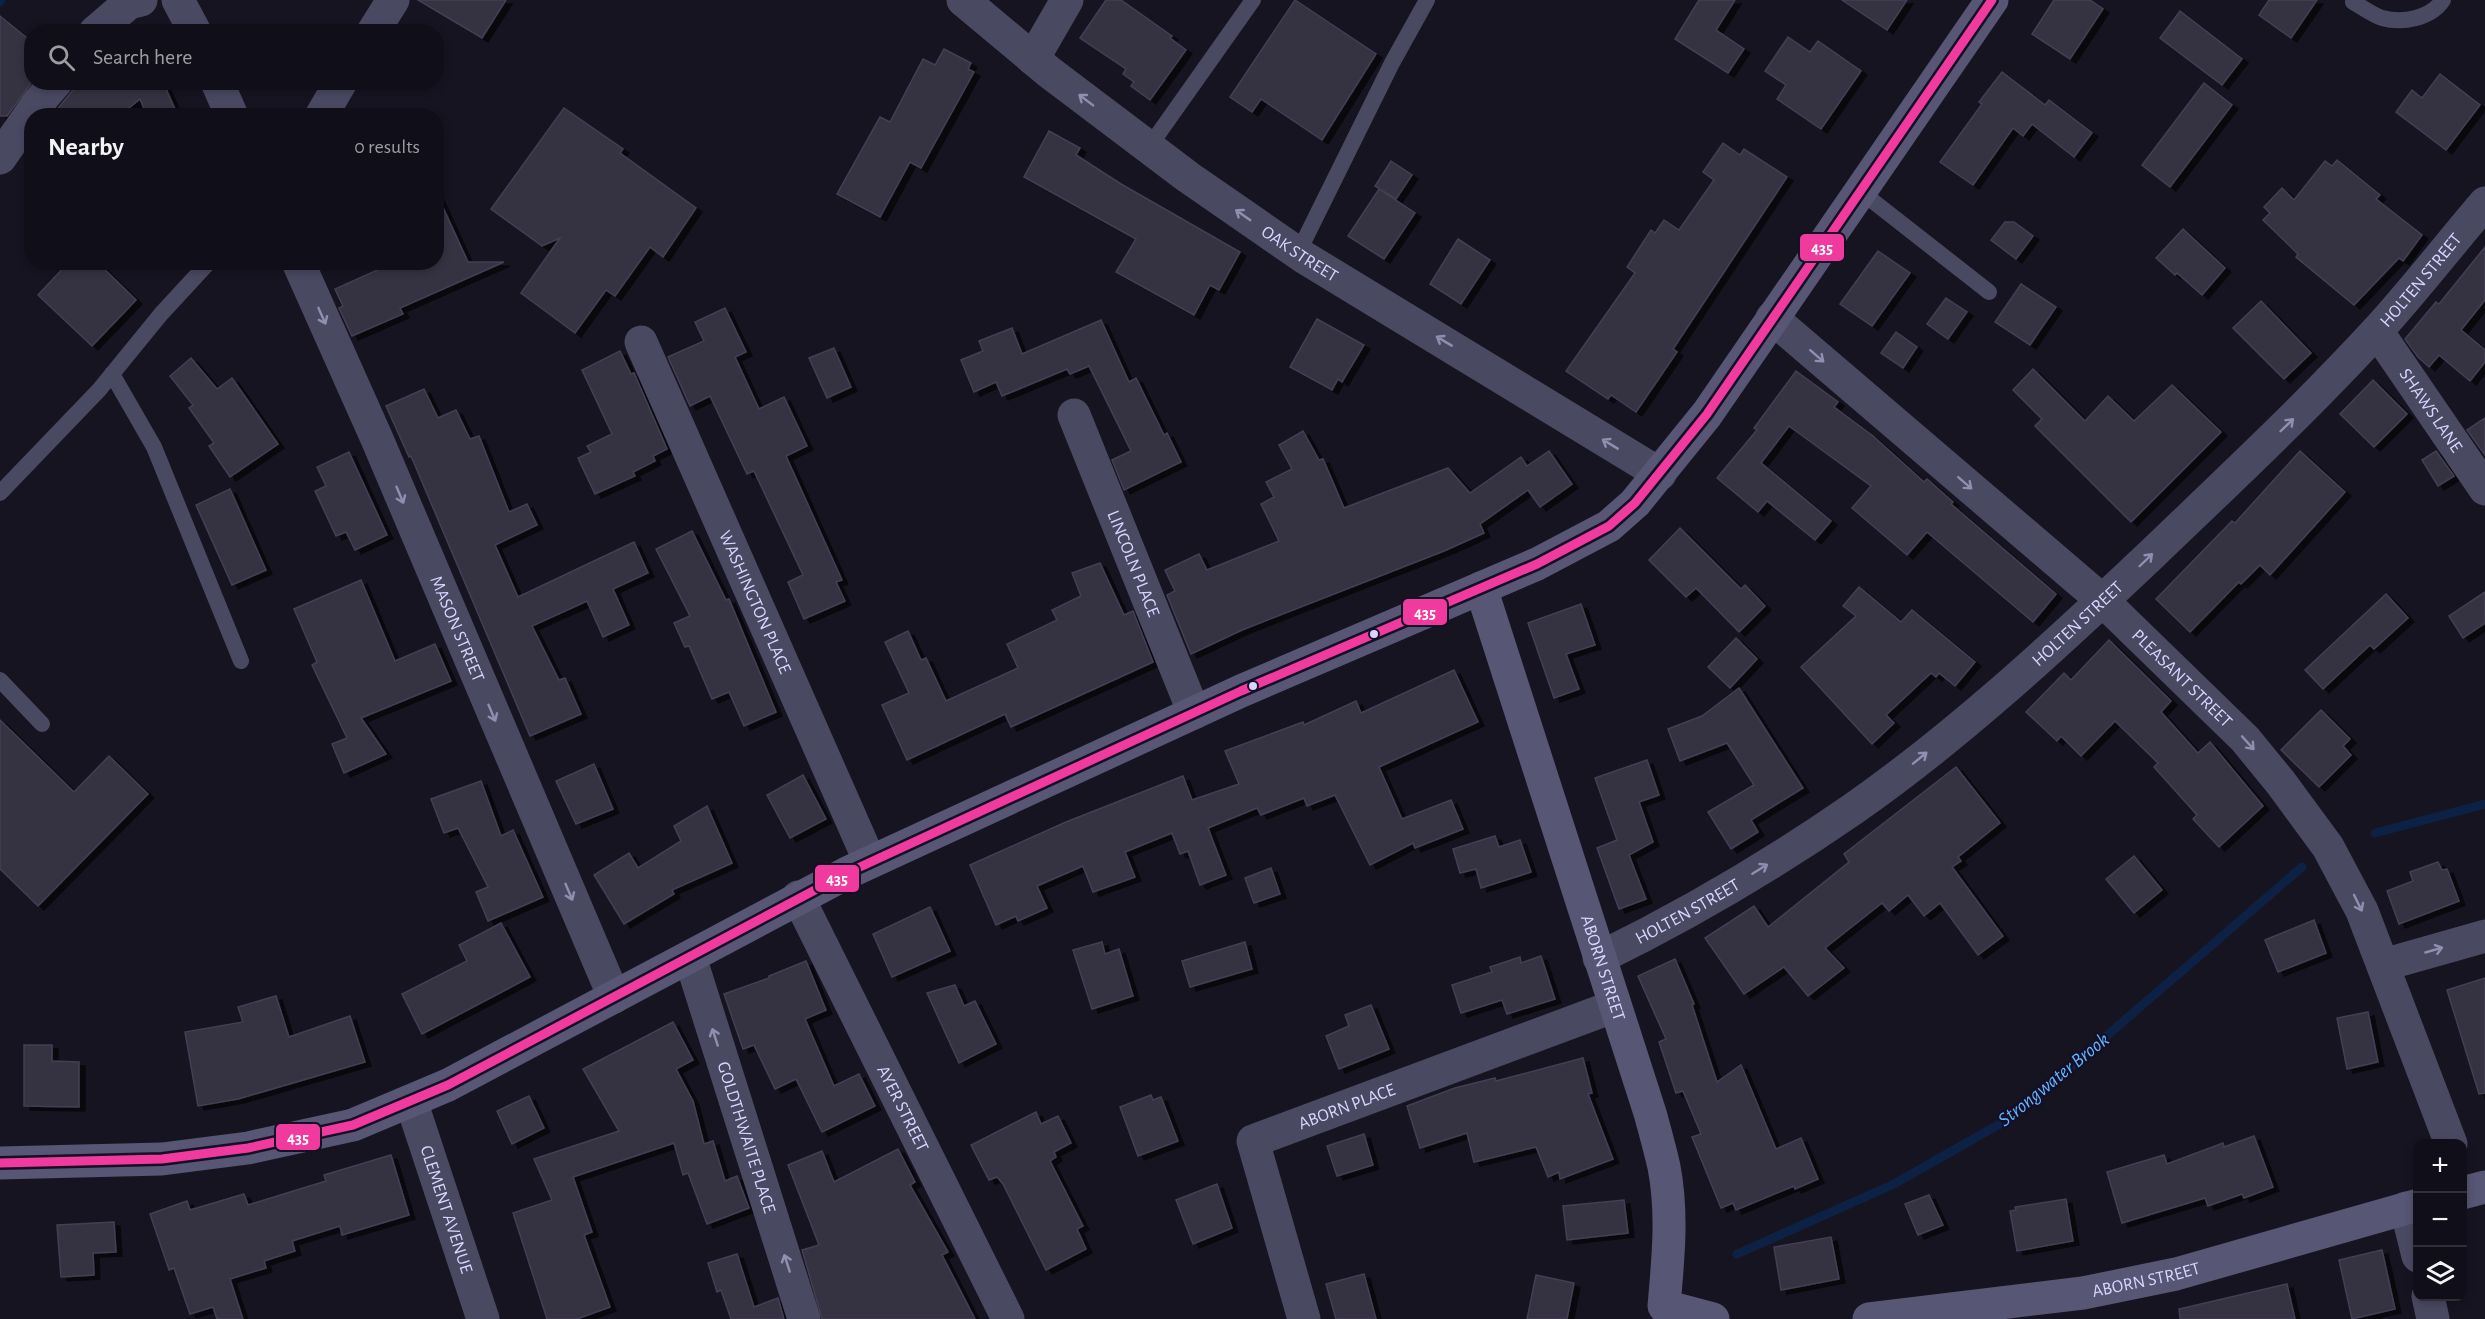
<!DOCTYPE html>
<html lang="en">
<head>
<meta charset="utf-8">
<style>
	body { margin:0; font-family:"Alegreya Sans",sans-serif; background:#1e1d26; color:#f1f3f6 }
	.controls { position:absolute; right:18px; bottom:18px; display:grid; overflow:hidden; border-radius:12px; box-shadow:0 3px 9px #0003 }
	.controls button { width:54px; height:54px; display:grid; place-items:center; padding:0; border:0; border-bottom:2px solid #302f38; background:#100f19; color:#f1f3f6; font:30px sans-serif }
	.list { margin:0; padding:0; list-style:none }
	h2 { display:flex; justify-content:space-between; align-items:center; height:78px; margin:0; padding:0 24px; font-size:26px }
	h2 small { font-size:20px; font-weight:400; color:#9c9ca2 }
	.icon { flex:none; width:33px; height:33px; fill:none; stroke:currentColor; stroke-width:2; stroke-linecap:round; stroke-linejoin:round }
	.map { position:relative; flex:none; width:2485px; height:1319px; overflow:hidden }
	.search { position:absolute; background:#100f19; box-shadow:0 3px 9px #0003; left:24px; top:24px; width:420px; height:66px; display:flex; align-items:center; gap:15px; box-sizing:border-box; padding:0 21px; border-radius:24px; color:#9c9ca2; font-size:22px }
	.panel { position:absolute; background:#100f19; box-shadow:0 3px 9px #0003; left:24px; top:108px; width:420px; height:162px; border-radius:24px }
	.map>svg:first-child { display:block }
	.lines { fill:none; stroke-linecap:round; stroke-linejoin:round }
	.stream { stroke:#0d2144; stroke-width:9 }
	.building { fill:#343243; stroke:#433f54; stroke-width:1.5; filter:url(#shadow) }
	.lane { stroke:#4a4962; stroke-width:16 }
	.street { stroke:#4a4962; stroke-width:33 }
	.secondary { stroke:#575674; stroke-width:33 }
	.bus-1-casing { stroke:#130f26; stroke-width:14 }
	.bus-1 { stroke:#f13a9d; stroke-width:9 }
	.oneway { stroke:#928eb0 }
	.bus-dot { fill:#d9d4ff; stroke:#130f26; stroke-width:2 }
	.labels { text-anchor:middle; stroke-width:4.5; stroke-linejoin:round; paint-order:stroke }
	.street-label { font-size:18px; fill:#d9d4ff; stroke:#130f26 }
	.water-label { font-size:20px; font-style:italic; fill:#62b6ff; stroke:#130f26 }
	.line-badge { stroke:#130f26; stroke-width:2 }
	.badge-label { font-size:16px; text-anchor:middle; font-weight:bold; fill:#fff }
</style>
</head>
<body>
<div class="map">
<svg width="2485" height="1319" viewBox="0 0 2485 1319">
	<defs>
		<filter id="shadow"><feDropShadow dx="6" dy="4" stdDeviation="0" flood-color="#0009"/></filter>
	</defs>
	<rect width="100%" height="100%" fill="#161421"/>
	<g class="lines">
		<g class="stream">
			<polyline points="0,2 1,0"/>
			<polyline points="2375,833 2485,804"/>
			<polyline points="1737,1254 1894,1184 2014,1116 2302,867"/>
		</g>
	</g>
	<g class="building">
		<polygon points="418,0 506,0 482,38"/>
		<polygon points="1106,0 1121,0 1172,36 1170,38 1186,50 1150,100 1131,86 1134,82 1123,74 1126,69 1080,38"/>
		<polygon points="1295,0 1376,54 1322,140 1261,99 1252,112 1230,97"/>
		<polygon points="1699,0 1735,0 1716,30 1744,49 1728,73 1675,39"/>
		<polygon points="1842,0 1907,0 1887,30"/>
		<polygon points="2054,0 2090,0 2103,9 2070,59 2032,34"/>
		<polygon points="2269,0 2317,0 2291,38 2259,15"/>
		<polygon points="2180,11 2242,59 2222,85 2160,38"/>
		<polygon points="0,16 32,42 32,82 7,116 0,116"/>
		<polygon points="1788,37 1810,52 1818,41 1861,71 1821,129 1777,99 1786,85 1765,71"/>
		<polygon points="944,49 971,63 968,69 974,72 921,168 910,162 880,217 837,194 880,117 890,122 923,59 935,65"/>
		<polygon points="2002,72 2045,105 2049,100 2092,133 2074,157 2032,124 2023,136 2013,128 1973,185 1940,162 1982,104 1979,102"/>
		<polygon points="2440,74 2480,105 2446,150 2396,112 2412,90 2422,98"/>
		<polygon points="83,82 163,82 178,116 147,116 140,99 119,116 52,116 72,91"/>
		<polygon points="2204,83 2232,105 2170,187 2142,165"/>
		<polygon points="564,108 623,149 620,153 696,208 663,257 650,247 615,296 606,290 575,333 521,293 560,238 542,246 491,209"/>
		<polygon points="1049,131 1080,148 1076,155 1121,184 1240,252 1219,290 1210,285 1194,315 1116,272 1136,239 1024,177"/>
		<polygon points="1723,143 1740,155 1744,149 1787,177 1673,349 1677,352 1636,412 1611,395 1608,399 1566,371 1635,273 1627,267 1651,230 1655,233 1664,220 1679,230 1714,180 1703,172"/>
		<polygon points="2337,160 2380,195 2376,199 2422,235 2403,261 2399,258 2354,305 2296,257 2298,254 2263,220 2270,213 2264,207 2282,188 2294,200 2325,161 2332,166"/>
		<polygon points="1391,161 1412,175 1396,199 1375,186"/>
		<polygon points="1379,189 1415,213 1384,259 1348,236"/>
		<polygon points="436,192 468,262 504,262 400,308 403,314 352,336 339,308 343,306 335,289 395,262 436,262"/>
		<polygon points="2005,222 2014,222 2033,236 2016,259 1991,240"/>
		<polygon points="2183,229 2225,268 2202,295 2177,273 2175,275 2156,258"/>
		<polygon points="1458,239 1490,260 1461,304 1430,284"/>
		<polygon points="2485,247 2485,300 2461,330 2485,350 2485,362 2470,381 2439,355 2429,367 2418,357 2405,339 2436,302 2439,304"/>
		<polygon points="1878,251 1910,273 1872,326 1840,304"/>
		<polygon points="69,262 97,262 136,300 92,346 38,295"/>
		<polygon points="2021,284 2056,307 2030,345 1995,322"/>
		<polygon points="1946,298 1967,312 1948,339 1927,324"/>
		<polygon points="2261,301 2311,353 2284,379 2233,328"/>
		<polygon points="725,308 746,352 735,357 759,409 784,397 807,446 786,456 842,580 836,582 845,601 804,619 788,582 803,575 754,471 747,474 710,396 690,406 668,357 704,341 695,322"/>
		<polygon points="1317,319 1364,345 1342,382 1338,379 1332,390 1290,367"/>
		<polygon points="1101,320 1129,382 1136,378 1164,435 1167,433 1181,462 1124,490 1112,460 1131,451 1089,366 1070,374 1067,369 1002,396 996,382 974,392 961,360 983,351 979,341 1012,328 1022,354"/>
		<polygon points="1896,332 1917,347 1903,368 1881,353"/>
		<polygon points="834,348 851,387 827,398 809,358"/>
		<polygon points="620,351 631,374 634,373 667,449 653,456 655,461 633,472 635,476 595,494 578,458 591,452 587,446 612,434 582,370"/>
		<polygon points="191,358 217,389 232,378 278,444 230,477 209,446 214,443 189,408 193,405 170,376"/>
		<polygon points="2033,369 2085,421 2108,396 2134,421 2172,385 2221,432 2131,522 2035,426 2042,419 2013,390"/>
		<polygon points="1796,371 1838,402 1834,407 1873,436 1924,482 1927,479 1953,502 1951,504 2056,594 2033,622 1927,532 1907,555 1852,508 1871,486 1789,426 1761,463 1831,521 1815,540 1767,501 1758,512 1717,478 1757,430 1754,428"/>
		<polygon points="2373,380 2407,414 2374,447 2340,414"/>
		<polygon points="424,389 438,418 456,410 470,439 479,436 509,512 527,504 537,525 495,545 518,597 634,542 648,573 613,589 629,625 603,637 587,601 532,626 559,680 565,678 581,714 530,736 411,456 409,457 386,406"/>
		<polygon points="2485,418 2485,455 2467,430"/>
		<polygon points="1303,431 1319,460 1323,459 1344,508 1448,468 1470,493 1521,457 1527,466 1549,451 1572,484 1540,507 1528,490 1480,524 1484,533 1444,551 1242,630 1191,654 1167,595 1175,591 1165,570 1199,554 1207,570 1279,541 1261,504 1274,497 1266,482 1292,469 1279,445"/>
		<polygon points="2300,451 2345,492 2270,575 2260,565 2241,584 2239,582 2190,632 2156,599 2232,521 2235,523"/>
		<polygon points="2436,451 2454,476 2438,486 2422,460"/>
		<polygon points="349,452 387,535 355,550 346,532 336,536 315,491 326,486 317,467"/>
		<polygon points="230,489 266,570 232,585 196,505"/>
		<polygon points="1680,528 1741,589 1745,585 1765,606 1739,632 1696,588 1686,597 1649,560"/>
		<polygon points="692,531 726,600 729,599 776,712 744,726 729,692 712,699 689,646 685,647 674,623 690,616 656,549"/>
		<polygon points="1100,563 1124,615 1133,611 1153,662 1011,727 1005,714 907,760 882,705 909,693 885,642 908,631 921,660 926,658 946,701 1018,668 1007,644 1057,620 1052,610 1081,596 1072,573"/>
		<polygon points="361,580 395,661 435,644 451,681 361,718 386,754 344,773 332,744 347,738 312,665 317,662 294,609"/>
		<polygon points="1859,587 1901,622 1912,610 1975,662 1955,686 1939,673 1936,677 1931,673 1886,715 1894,723 1872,744 1801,667 1856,616 1843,606"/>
		<polygon points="2485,592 2485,623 2463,638 2449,616"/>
		<polygon points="2386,594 2408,618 2374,649 2370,645 2323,689 2305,670"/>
		<polygon points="1581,604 1595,645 1566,654 1579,689 1554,698 1528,623"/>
		<polygon points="1736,638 1757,659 1730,688 1708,667"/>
		<polygon points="2109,640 2171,701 2161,712 2198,753 2210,742 2263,806 2219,847 2193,819 2197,815 2154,767 2158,763 2115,721 2081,756 2061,736 2057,741 2026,712 2064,673 2071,680"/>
		<polygon points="1454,670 1478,722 1379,767 1402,819 1451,800 1463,829 1415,848 1413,843 1370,865 1335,795 1307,806 1304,798 1261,815 1257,808 1208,828 1226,875 1200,885 1188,851 1180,854 1172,833 1125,852 1135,877 1093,892 1083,866 1037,886 1047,908 1018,921 1016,916 996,925 970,865 1066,822 1183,776 1192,800 1239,784 1225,751 1303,722 1304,725 1356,701 1361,713"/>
		<polygon points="1739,688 1803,788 1751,820 1758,832 1731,849 1708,812 1754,785 1727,743 1680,761 1668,729 1702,716"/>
		<polygon points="2321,710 2350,739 2343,746 2351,755 2319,787 2281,750"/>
		<polygon points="0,720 74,792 109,756 148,794 38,906 0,869"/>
		<polygon points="1647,760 1659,795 1639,802 1653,842 1629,855 1646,899 1619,909 1597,848 1617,840 1595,778"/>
		<polygon points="594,764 613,809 576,824 556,781"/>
		<polygon points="1956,767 2000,823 1958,857 1961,861 1952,867 2003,936 1978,955 1940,903 1924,916 1908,895 1889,911 1882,903 1825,948 1844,968 1808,996 1784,967 1744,994 1705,938 1754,906 1768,927 1849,862 1844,854"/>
		<polygon points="803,775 826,819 790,838 767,795"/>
		<polygon points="481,781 501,836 513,830 543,897 488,921 476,892 488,887 458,828 444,833 431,799"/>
		<polygon points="707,806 732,863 672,890 674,894 624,924 594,875 629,853 638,868 681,841 674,826"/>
		<polygon points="1495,836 1499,847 1520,840 1531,872 1481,888 1476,869 1460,873 1453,849"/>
		<polygon points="2134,856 2162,890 2134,913 2106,879"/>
		<polygon points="2438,862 2442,870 2447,869 2459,901 2399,924 2387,891 2413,881 2410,872"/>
		<polygon points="1271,868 1280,894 1254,903 1245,878"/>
		<polygon points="930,907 950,951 892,977 873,934"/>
		<polygon points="2314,920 2326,953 2278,972 2265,940"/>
		<polygon points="501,923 530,977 422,1034 402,994 467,961 459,945"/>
		<polygon points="1102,942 1105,954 1119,949 1133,996 1092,1009 1073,950"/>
		<polygon points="1245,942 1252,969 1190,987 1182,961"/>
		<polygon points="1541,956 1555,999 1507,1014 1502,1000 1461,1013 1452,985 1492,972 1490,967 1520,957 1521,963"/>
		<polygon points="1675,959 1694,1004 1692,1005 1717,1082 1741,1065 1776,1149 1801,1138 1818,1179 1795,1189 1794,1186 1736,1210 1733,1203 1721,1208 1692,1137 1701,1134 1683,1091 1676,1093 1659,1042 1666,1039 1638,976"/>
		<polygon points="806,961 826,1010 805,1019 834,1086 859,1074 875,1106 822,1132 796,1079 775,1089 754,1045 743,1049 724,994 769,978 769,976"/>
		<polygon points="2485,978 2485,1093 2479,1094 2447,990"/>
		<polygon points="955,985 964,1006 975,1001 996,1044 959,1063 927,993"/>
		<polygon points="276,996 289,1037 350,1016 365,1062 238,1099 198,1106 185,1032 243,1022 238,1007"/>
		<polygon points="1371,1005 1389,1049 1339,1069 1326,1036 1349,1026 1345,1015"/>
		<polygon points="2368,1012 2378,1062 2347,1069 2337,1018"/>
		<polygon points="673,1022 693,1060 676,1069 693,1101 704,1144 713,1141 725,1181 737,1176 749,1208 707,1224 688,1173 683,1175 674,1143 573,1177 592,1232 584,1235 610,1307 577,1319 547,1319 513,1213 552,1200 534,1159 619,1131 583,1069"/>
		<polygon points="24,1045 52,1045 52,1061 79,1062 79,1107 24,1106"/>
		<polygon points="1583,1058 1592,1093 1588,1094 1613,1159 1560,1179 1559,1172 1548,1177 1536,1147 1474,1162 1467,1133 1420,1148 1407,1106 1455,1088 1495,1078 1496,1081"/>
		<polygon points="1151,1095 1153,1100 1161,1097 1178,1141 1138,1156 1120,1107"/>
		<polygon points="529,1096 544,1128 512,1144 497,1111"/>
		<polygon points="1036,1112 1041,1124 1058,1116 1071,1143 1054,1152 1056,1157 1050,1161 1083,1226 1077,1229 1086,1249 1046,1270 1003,1184 997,1177 989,1180 971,1145"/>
		<polygon points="1364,1134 1373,1165 1337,1176 1327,1146"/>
		<polygon points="2254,1136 2273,1187 2244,1198 2242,1194 2208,1206 2205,1198 2122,1223 2107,1172 2164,1155 2167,1164 2223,1143 2224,1147"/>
		<polygon points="898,1149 915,1182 910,1185 948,1252 942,1255 975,1319 822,1319 802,1250 819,1245 788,1165 822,1151 834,1182"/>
		<polygon points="391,1155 409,1215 342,1235 340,1226 292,1241 295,1251 264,1261 266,1268 230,1279 243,1319 217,1319 213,1307 190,1314 174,1268 169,1270 150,1214 187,1201 190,1210 244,1194 248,1205 326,1181 324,1175"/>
		<polygon points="1217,1184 1232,1228 1193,1244 1176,1200"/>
		<polygon points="1929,1195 1943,1225 1918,1235 1905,1204"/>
		<polygon points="2066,1199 2073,1241 2017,1251 2010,1211 2016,1210 2015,1207"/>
		<polygon points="1624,1200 1628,1233 1567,1240 1563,1206"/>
		<polygon points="114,1222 116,1252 93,1253 94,1275 61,1277 57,1225"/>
		<polygon points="1831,1237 1839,1279 1781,1290 1774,1247"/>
		<polygon points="2382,1250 2395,1309 2352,1319 2339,1260"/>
		<polygon points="737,1254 754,1307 778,1298 784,1319 731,1319 721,1290 717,1292 708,1263"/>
		<polygon points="1364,1274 1376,1319 1336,1319 1326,1284"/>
		<polygon points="1536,1275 1574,1283 1567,1319 1527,1319"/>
		<polygon points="2287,1284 2295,1319 2180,1319 2179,1309"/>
	</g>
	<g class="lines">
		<g class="lane">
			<path d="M2353,2C2362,7 2373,15 2382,18C2403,24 2431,18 2443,0"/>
			<polyline points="1149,147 1253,0"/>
			<polyline points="1860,191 1989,292"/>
			<polyline points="1298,253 1392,63 1427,0"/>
			<polyline points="112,374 154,447 241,661"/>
			<polyline points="0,493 99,390 161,314 209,262"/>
			<polyline points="0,680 42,724"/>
		</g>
		<g class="street">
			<polyline points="178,0 195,32"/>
			<path id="s1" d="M963,0L1049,72L1188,177L1305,258L1660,474"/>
			<polyline points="95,32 129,3 141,0"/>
			<polyline points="373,32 393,0"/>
			<polyline points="1033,59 1067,0"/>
			<polyline points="217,82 232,116"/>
			<polyline points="321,116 341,82"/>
			<polyline points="0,158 38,103 56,82"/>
			<path id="s2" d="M298,262L377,439L614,997"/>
			<path id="s3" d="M1772,318L2103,601L2245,739L2281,783L2328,847L2362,911L2451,1144"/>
			<path id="s4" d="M2377,331L2485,489"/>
			<path id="s5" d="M641,342L870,862"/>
			<path id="s6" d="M1074,415L1194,713"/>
			<path id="s7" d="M798,897L1008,1319"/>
			<path id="s8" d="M690,957L804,1319"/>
			<path id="s9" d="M1599,958C1687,915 1772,865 1853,809C1959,735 2059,642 2153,553C2228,481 2304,410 2375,333C2413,292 2448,246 2485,203"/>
			<polyline points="2383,965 2485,936"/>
			<path id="s10" d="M411,1101L483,1319"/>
			<polyline points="2406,1208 2418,1256"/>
			<polyline points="2428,1296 2433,1319"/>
			<path id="s11" d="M1304,1319L1253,1141L1615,1006"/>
		</g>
		<g class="secondary">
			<path id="s12" d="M1481,588L1650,1113C1655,1131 1660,1149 1664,1167C1673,1213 1668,1260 1664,1306L1713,1319"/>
			<polyline points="0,1163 162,1159 248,1148 353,1125 448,1085 847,873 1241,691 1537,564 1609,526 1635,503 1707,414 1992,0"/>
			<polyline points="2462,1193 2485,1187"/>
			<path id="s13" d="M1869,1319L2083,1293L2176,1274L2418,1205"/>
		</g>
		<defs>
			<polyline id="bus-1" points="0,1163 162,1159 248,1148 353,1125 448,1085 847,873 1241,691 1537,564 1609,526 1635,503 1707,414 1992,0"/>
		</defs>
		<use href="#bus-1" class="bus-1-casing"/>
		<use href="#bus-1" class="bus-1"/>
	</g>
	<defs><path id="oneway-shaft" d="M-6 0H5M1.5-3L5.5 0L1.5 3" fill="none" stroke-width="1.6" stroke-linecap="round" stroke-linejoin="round" transform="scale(1.5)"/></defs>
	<g class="oneway">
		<use href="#oneway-shaft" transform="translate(1086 100) rotate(-143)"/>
		<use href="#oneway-shaft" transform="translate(1243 215) rotate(-145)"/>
		<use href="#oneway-shaft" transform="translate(322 316) rotate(66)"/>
		<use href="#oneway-shaft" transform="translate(1444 341) rotate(-149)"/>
		<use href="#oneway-shaft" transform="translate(1817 356) rotate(41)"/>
		<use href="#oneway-shaft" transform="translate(2287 425) rotate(-44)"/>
		<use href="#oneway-shaft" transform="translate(1610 444) rotate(-149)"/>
		<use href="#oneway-shaft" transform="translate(1965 483) rotate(41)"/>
		<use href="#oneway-shaft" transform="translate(400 495) rotate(67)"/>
		<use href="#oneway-shaft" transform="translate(2146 560) rotate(-44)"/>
		<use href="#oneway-shaft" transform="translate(492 713) rotate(67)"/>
		<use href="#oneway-shaft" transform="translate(2248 743) rotate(48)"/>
		<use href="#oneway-shaft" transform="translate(1920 758) rotate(-39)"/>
		<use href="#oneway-shaft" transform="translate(1760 869) rotate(-32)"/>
		<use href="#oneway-shaft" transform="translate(569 892) rotate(67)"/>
		<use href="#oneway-shaft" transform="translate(2358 903) rotate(64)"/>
		<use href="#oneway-shaft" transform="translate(2434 950) rotate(-16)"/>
		<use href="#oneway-shaft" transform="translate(715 1037) rotate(-108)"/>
		<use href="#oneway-shaft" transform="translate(787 1263) rotate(-108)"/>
	</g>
	<g class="bus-dot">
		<circle cx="1374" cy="634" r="5"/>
		<circle cx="1253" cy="686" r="5"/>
	</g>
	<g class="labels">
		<g class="street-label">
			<text dy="6" stroke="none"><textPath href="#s1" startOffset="422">OAK STREET</textPath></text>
			<text dy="6" stroke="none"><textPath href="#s9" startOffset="1072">HOLTEN STREET</textPath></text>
			<text dy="6" stroke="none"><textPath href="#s4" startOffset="96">SHAWS LANE</textPath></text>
			<text dy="6" stroke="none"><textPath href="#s6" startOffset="160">LINCOLN PLACE</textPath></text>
			<text dy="6" stroke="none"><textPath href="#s5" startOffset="284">WASHINGTON PLACE</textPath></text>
			<text dy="6" stroke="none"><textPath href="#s9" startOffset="586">HOLTEN STREET</textPath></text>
			<text dy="6" stroke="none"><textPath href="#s2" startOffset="400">MASON STREET</textPath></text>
			<text dy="6" stroke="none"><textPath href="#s3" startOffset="546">PLEASANT STREET</textPath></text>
			<text dy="6" stroke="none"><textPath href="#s9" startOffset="100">HOLTEN STREET</textPath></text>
			<text dy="6" stroke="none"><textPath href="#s12" startOffset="399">ABORN STREET</textPath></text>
			<text dy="6" stroke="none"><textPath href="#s11" startOffset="285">ABORN PLACE</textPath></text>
			<text dy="6" stroke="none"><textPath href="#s7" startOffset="236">AYER STREET</textPath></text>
			<text dy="6" stroke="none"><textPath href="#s8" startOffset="189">GOLDTHWAITE PLACE</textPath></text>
			<text dy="6" stroke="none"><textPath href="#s10" startOffset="114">CLEMENT AVENUE</textPath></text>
			<text dy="6" stroke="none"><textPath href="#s13" startOffset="280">ABORN STREET</textPath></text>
		</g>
		<g class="water-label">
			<text transform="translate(2053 1079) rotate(-39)" y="7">Strongwater Brook</text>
		</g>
	</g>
	<g class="line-badge">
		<rect x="1799" y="233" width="46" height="29" rx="6" fill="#f13a9d"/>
		<rect x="1402" y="598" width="46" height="28" rx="6" fill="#f13a9d"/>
		<rect x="814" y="864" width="46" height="29" rx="6" fill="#f13a9d"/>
		<rect x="275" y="1123" width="46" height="28" rx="6" fill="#f13a9d"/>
	</g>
	<g class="badge-label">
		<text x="1822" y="253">435</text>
		<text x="1425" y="618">435</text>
		<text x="837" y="884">435</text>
		<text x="298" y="1143">435</text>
	</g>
</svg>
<div class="controls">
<button>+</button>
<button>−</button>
<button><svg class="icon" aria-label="layers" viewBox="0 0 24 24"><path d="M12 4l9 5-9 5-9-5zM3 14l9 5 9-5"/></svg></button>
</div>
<div class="search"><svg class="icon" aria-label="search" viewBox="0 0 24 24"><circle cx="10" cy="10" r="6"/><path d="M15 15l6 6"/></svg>Search here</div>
<section class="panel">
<h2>Nearby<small>0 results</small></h2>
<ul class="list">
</ul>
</section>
</div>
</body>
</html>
